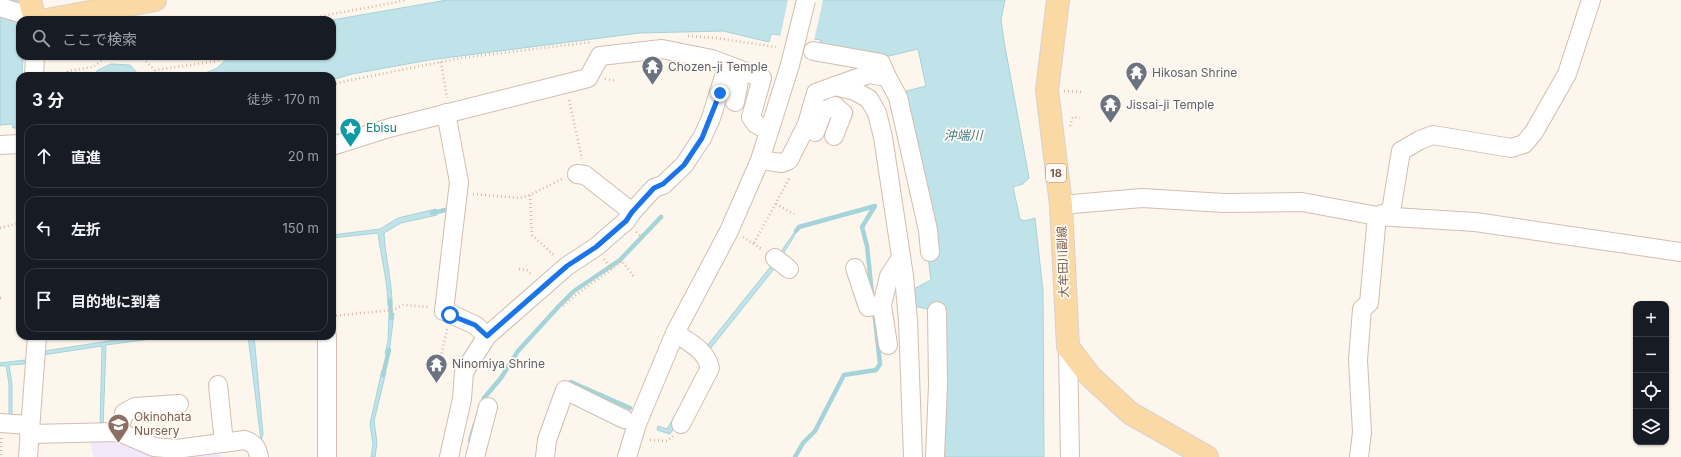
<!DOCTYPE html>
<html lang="ja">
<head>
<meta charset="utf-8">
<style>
	body { margin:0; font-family:Inter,"Noto Sans JP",sans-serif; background:#20242c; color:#f1f3f6 }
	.controls { position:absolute; right:12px; bottom:12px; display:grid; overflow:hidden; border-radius:8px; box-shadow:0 1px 3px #0004 }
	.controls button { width:36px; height:36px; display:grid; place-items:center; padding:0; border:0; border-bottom:1px solid #363941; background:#171b24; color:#f1f3f6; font:20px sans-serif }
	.stop { position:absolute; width:12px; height:12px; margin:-9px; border:3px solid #1a73e8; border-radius:50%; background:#fff }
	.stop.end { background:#1a73e8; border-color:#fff; box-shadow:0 1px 4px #0008 }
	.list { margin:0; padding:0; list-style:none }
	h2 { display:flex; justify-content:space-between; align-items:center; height:52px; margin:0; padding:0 16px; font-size:17px }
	h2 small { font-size:13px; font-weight:400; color:#9ea1a6 }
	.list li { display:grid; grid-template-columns:26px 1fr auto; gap:12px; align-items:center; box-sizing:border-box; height:64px; margin:0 8px 8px; padding:0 8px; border:1px solid #363941; border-radius:12px }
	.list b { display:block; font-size:15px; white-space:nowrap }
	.list em { font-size:13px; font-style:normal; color:#9ea1a6 }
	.icon { flex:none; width:22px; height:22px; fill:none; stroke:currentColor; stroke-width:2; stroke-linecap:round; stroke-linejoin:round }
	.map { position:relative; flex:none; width:1681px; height:457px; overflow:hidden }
	.search { position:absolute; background:#171b24; box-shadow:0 1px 3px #0004; left:16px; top:16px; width:320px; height:44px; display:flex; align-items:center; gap:10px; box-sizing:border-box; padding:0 14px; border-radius:12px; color:#9ea1a6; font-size:15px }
	.panel { position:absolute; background:#171b24; box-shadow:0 1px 3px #0004; left:16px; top:72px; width:320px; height:268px; border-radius:12px }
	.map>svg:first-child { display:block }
	.education { fill:#f3e8fa }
	.water { fill:#bfe3e8; stroke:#a5d3da }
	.pier { fill:#fdf6ec }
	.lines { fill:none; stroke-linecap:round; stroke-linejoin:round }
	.stream { stroke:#a5d3da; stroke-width:4.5 }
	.minor-casing { stroke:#d1beb0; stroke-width:20 }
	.major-casing { stroke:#dad1cd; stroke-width:24 }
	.path { stroke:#d9b8a5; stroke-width:2.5; stroke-dasharray:1 3; stroke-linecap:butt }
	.minor { stroke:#fff; stroke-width:18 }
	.major { stroke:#fbd9a5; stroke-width:22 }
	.minor-bridge-casing { stroke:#d1beb0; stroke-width:20; stroke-linecap:butt }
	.minor-bridge { stroke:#fff; stroke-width:18 }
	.route { stroke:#1a73e8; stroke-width:5 }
	.labels { text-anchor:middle; stroke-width:3.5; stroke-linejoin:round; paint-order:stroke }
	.shield { fill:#fffaf3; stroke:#a28b7f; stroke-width:1 }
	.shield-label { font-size:11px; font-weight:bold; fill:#7a5c4d }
	.worship-label { font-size:12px; fill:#5b616d; stroke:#fffaf3; text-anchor:start }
	.culture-label { font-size:12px; fill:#0d838f; stroke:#fffaf3; text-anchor:start }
	.street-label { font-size:12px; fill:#7a5c4d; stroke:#fffaf3 }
	.education-label { font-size:12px; fill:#785e54; stroke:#fffaf3; text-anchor:start }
	.water-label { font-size:13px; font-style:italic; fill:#437c86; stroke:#fffaf3 }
</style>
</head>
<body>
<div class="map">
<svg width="1681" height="457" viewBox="0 0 1681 457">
	<rect width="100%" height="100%" fill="#fdf6ec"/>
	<polygon class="education" points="88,434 217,445 221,457 94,457"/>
	<g class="water">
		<polygon points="0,0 17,0 20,24 20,56 23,56 22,76 20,76 20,128 13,128 12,124 0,125"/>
		<path d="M447,0H1005L1001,20L1004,41L1029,178L1023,184L1013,187L1020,219L1024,221L1035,218L1043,291L1044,457H937L936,311L909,305L908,292L931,280L926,241L895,94L926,86L918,49L889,56L865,51L820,49L821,40L771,34L769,42L723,31L640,33L429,60L352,74L332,80V76H184C205,72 215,75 228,56H332V20Z"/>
		<polygon points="111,64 130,65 140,76 92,76 98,70"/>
		<path d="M436,209L437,215L401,223L384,233C385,257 392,280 392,305L388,306C388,282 381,258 378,233L332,238V235L380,229L398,218Z"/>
		<polygon points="798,227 799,228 774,269 710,349 706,347 771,266"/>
		<polygon points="394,313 389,354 385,354 388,341 389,316"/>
		<polygon points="142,336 173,336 106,345 103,427 100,427 102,346 43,355 44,351"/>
		<polygon points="248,336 254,336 263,434 261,441"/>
		<polygon points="25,360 24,364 9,365 12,384 12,415 9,418 9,384 6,366 0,366 0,363"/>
		<polygon points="382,370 386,372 374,421 377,443 375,457 371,457 373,444 370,424"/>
		<polygon points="697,377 677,424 670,434 657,430 658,426 667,429"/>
	</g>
	<polygon class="pier" points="788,0 823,0 814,41 780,37"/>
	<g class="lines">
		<g class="stream">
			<polyline points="432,213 450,209 450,207"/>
			<polyline points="796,231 799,227 875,206 862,227 867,246 872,294"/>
			<polyline points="390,300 391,318"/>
			<polyline points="383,375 389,350"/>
			<polyline points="571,382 630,408"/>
			<polyline points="482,405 484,398 501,378 518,351 559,306 574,291 620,260 661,217"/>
			<polyline points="470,441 475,424"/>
			<polyline points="795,457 803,443 815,431 844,375 876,370 880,364 874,310"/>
		</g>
		<defs>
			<g id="minor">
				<polyline points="0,7 23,14 32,20"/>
				<polyline points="813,51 881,63 887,77"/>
				<polyline points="34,76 35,56"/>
				<polyline points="725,76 739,81 735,102"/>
				<polyline points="835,86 869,74 887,77 898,97 928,230 930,252"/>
				<polyline points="446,113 459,182 444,311 475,325 487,336"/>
				<polyline points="815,132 823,111 835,106 843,113 834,136"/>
				<polyline points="0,145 20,144"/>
				<polyline points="332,146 389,128 588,78 600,56 662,49 712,59 762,78 751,117 756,124 769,131"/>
				<polyline points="760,160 782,163 789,160 807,124 816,93 835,86 855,91 869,99 877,113 883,137 904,276 908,321 913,457"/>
				<polyline points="577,174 585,175 632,212"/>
				<polyline points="1061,205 1142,198 1224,203 1302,202 1377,216 1475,222 1681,252"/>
				<polyline points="1377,216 1391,211 1401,151 1420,140 1433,135 1511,148 1524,144 1534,132 1567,74 1591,0"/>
				<polyline points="775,258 789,269"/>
				<polyline points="855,268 868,307 882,305"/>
				<path d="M675,333C690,343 706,350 710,368L681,424"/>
				<polyline points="327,336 327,457"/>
				<polyline points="888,345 882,305 889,276 901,258"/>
				<polyline points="1068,347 1070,457"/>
				<polyline points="218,385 224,443"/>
				<polyline points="0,423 29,425"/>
				<polyline points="119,432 124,413 135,407 179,404"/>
				<path d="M29,434L119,432L154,447L176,449L245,440C255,444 257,447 259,457"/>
				<polyline points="28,457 37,336"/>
				<polyline points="449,457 462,399 464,372 487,336 567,266 596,247 626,221 632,212 654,188 663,185 684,165 702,138 711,118 727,67"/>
				<polyline points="475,457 488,407"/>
				<polyline points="545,457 547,440 565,390 624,419"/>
				<polyline points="627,457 637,424 675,333 729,231 760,160 790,65"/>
				<polyline points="935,457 938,385 937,311"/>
				<polyline points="1359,457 1362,432 1358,360 1362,309 1369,303 1377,216"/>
			</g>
			<g id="major">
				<polyline points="30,0 35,20"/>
				<polyline points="1058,0 1047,90 1061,205 1068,347 1090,376 1130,413 1207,457"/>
				<polyline points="47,20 155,0"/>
			</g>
		</defs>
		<use href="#minor" class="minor-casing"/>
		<use href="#major" class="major-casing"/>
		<g class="path">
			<polyline points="301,20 407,0"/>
			<polyline points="688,36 716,38 776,47"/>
			<polyline points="140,56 155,70 217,61 224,56"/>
			<polyline points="441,62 447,98"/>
			<polyline points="67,76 68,71 93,67 108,56"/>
			<polyline points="605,79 617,81"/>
			<polyline points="332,85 346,81 461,58 592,42"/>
			<polyline points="1064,91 1084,92"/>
			<polyline points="569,100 582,159"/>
			<polyline points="1070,126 1073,117 1080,118"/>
			<polyline points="473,194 519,198 530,195 562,179"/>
			<polyline points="530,195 532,235 555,256"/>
			<polyline points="776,204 794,214"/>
			<polyline points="0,228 20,223"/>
			<polyline points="636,232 645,240"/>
			<polyline points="743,237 763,250"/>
			<polyline points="754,243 790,177"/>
			<polyline points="604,259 612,270"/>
			<polyline points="519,269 527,270 532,275"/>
			<polyline points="0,298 1,298"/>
			<path d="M563,306C581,289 603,277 622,261L635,278"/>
			<polyline points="332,316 393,310 403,305 428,307"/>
			<polyline points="438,369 447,329"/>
			<polyline points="1,438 1,457"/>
			<polyline points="650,440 667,441 673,436"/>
		</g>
		<use href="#minor" class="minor"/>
		<use href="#major" class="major"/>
		<defs>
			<polyline id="minor-bridge" points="790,65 806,0"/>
		</defs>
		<use href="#minor-bridge" class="minor-bridge-casing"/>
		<use href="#minor-bridge" class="minor-bridge"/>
	</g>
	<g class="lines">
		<polyline class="route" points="450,315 475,325 487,336 567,266 596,247 626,221 632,212 654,188 663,184 684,165 702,138 720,93"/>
	</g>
	<defs>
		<symbol id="temple-pin" viewBox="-11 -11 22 30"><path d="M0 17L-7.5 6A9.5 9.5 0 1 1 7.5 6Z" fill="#6b7280" stroke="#fffaf3"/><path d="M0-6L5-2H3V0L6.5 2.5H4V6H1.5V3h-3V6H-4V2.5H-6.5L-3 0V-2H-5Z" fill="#fff"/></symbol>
		<symbol id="sight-pin" viewBox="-11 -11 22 30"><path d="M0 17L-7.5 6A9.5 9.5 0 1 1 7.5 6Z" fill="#0f9aa8" stroke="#fffaf3"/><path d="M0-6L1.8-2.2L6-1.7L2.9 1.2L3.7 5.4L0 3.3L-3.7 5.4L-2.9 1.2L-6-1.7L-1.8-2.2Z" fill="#fff"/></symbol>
		<symbol id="school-pin" viewBox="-11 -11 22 30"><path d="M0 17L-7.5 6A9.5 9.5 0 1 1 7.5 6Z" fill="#8d6e63" stroke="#fffaf3"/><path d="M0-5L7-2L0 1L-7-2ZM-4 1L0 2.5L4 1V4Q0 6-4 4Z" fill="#fff"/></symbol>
	</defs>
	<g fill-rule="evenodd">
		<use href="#temple-pin" x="640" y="54" width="25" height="34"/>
		<use href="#temple-pin" x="1124" y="60" width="25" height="34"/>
		<use href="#temple-pin" x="1098" y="92" width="25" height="34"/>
		<use href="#sight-pin" x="338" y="116" width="25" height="34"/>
		<use href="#temple-pin" x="424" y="352" width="25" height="34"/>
		<use href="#school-pin" x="106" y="412" width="25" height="34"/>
	</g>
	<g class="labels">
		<rect class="shield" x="1046" y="164" width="20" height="18" rx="3"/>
		<g class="shield-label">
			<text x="1056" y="177">18</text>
		</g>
		<g class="worship-label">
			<text x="668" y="71">Chozen-ji Temple</text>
			<text x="1152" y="77">Hikosan Shrine</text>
			<text x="1126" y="109">Jissai-ji Temple</text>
			<text x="452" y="368">Ninomiya Shrine</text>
		</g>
		<g class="culture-label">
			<text x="366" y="132">Ebisu</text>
		</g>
		<g class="street-label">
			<text transform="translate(1063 262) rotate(-92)" y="4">大牟田川副線</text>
		</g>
		<g class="education-label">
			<text x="134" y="421">Okinohata<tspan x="134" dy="14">Nursery</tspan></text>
		</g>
		<g class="water-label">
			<text x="963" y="140">沖端川</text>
		</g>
	</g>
</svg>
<div class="controls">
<button>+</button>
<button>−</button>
<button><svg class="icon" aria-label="locate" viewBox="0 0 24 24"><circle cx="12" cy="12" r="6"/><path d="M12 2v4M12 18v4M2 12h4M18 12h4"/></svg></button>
<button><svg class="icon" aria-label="layers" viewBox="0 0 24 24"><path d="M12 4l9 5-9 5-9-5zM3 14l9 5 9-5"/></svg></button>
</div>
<div class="stop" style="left:450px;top:315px"></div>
<div class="stop end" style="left:720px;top:93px"></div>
<div class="search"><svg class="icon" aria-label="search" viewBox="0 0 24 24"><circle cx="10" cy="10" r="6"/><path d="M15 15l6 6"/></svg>ここで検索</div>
<section class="panel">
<h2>3 分<small>徒歩 · 170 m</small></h2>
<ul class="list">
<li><svg class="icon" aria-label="ahead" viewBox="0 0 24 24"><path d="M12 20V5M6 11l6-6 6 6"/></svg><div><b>直進</b></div><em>20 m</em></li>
<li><svg class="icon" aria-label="left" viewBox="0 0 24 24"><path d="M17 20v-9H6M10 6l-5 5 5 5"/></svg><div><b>左折</b></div><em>150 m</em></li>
<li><svg class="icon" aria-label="arrive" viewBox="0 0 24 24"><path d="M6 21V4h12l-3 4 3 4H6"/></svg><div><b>目的地に到着</b></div></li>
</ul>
</section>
</div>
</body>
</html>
